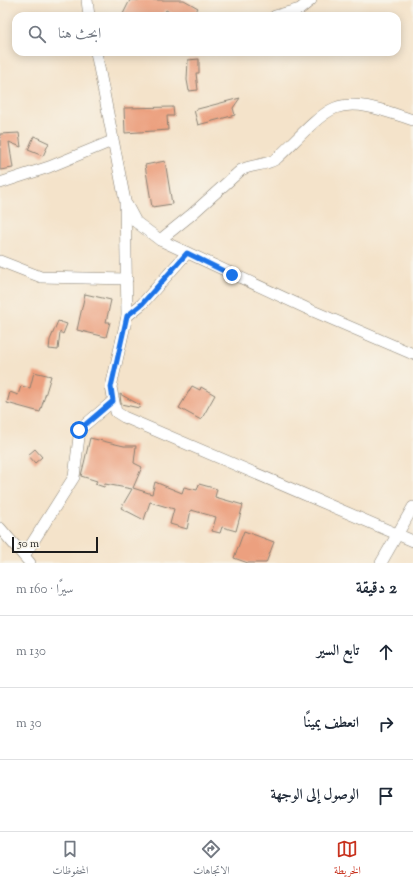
<!DOCTYPE html>
<html lang="ar">
<head>
<meta charset="utf-8">
<style>
	body { margin:0; font-family:"Sorts Mill Goudy",Amiri,serif; background:#f6f6f7; color:#1f2937; direction:rtl }
	.scale { position:absolute; left:12px; bottom:10px; width:86px; box-sizing:border-box; padding-left:4px; border:2px solid #1c1c1c; border-top:0; font-size:11px; line-height:14px; white-space:nowrap; color:#1c1c1c; -webkit-text-stroke:3px #f7f3e8; paint-order:stroke }
	.stop { position:absolute; width:12px; height:12px; margin:-9px; border:3px solid #1a73e8; border-radius:50%; background:#fff }
	.stop.end { background:#1a73e8; border-color:#fff; box-shadow:0 1px 4px #0008 }
	.list { margin:0; padding:0; list-style:none }
	h2 { display:flex; justify-content:space-between; align-items:center; height:52px; margin:0; padding:0 16px; font-size:17px }
	h2 small { font-size:13px; font-weight:400; color:#747a83 }
	.list li { display:grid; grid-template-columns:26px 1fr auto; gap:12px; align-items:center; box-sizing:border-box; height:72px; padding:0 16px; border-top:1px solid #e0e1e3 }
	.list b { display:block; font-size:15px; white-space:nowrap }
	.list em { font-size:13px; font-style:normal; color:#747a83 }
	.icon { flex:none; width:22px; height:22px; fill:none; stroke:currentColor; stroke-width:2; stroke-linecap:round; stroke-linejoin:round }
	.map { position:relative; flex:none; width:413px; height:563px; overflow:hidden; direction:ltr }
	.search { position:absolute; background:#fff; box-shadow:0 2px 10px #0003; left:12px; right:12px; top:12px; height:44px; display:flex; align-items:center; gap:10px; box-sizing:border-box; padding:0 14px; border-radius:12px; color:#747a83; font-size:15px }
	.sheet { height:268px; background:#fff }
	nav { display:flex; justify-content:space-around; align-items:center; box-sizing:border-box; height:56px; border-top:1px solid #e0e1e3; background:#fff; font-size:11px; color:#747a83 }
	nav a { display:grid; justify-items:center; gap:2px }
	nav .on { color:#c8321e }
	.map>svg:first-child { display:block }
	.building { fill:#eca07f }
	.lines { fill:none; stroke-linecap:round; stroke-linejoin:round }
	.street-casing { stroke:#888073; stroke-width:12 }
	.street { stroke:#fff; stroke-width:11 }
	.route { stroke:#1a73e8; stroke-width:5 }
</style>
</head>
<body>
<div class="map">
<svg width="413" height="563" viewBox="0 0 413 563">
	<rect width="100%" height="100%" fill="#f7f3e8"/>
	<filter id="ink" filterUnits="userSpaceOnUse"><feTurbulence type="fractalNoise" baseFrequency=".025" numOctaves="2"/><feDisplacementMap in="SourceGraphic" scale="8" xChannelSelector="R" yChannelSelector="G"/><feConvolveMatrix kernelMatrix="1 2 1 2 8 2 1 2 1" color-interpolation-filters="sRGB"/></filter>
	<filter id="wash" filterUnits="userSpaceOnUse"><feTurbulence type="fractalNoise" baseFrequency=".012" numOctaves="4" result="noise"/><feDisplacementMap in="SourceGraphic" scale="16" xChannelSelector="R" yChannelSelector="G"/><feGaussianBlur stdDeviation="0.9" result="paint"/><feColorMatrix in="noise" values="0 0 0 0 0 0 0 0 0 0 0 0 0 0 0 0 0 1.4 0 .05"/><feComposite in="paint" operator="in"/></filter>
	<g filter="url(#wash)">
		<rect width="100%" height="100%" fill="#f4e3ca"/>
		<g id="blocks">
			<g class="building">
				<polygon points="130,0 184,0 198,8 193,16 176,16 166,10 162,16 122,16"/>
				<polygon points="199,59 199,73 196,73 198,90 189,91 187,80 188,60"/>
				<polygon points="240,98 233,108 235,115 198,125 194,110"/>
				<polygon points="173,107 174,116 167,116 168,130 125,133 124,108"/>
				<polygon points="19,133 21,147 9,142 13,168 0,170 0,134"/>
				<polygon points="34,136 49,143 43,156 28,150"/>
				<polygon points="165,161 172,204 152,207 145,165"/>
				<polygon points="85,294 111,300 106,322 110,322 106,337 77,330"/>
				<polygon points="58,321 67,324 63,334 60,332 58,350 49,349 50,340"/>
				<polygon points="34,372 51,376 40,412 7,403 10,392 18,395 21,386 30,388"/>
				<polygon points="192,386 200,390 201,387 215,395 201,420 179,408"/>
				<polygon points="120,394 140,405 139,408 121,404"/>
				<polygon points="90,438 124,446 136,446 134,463 142,467 133,488 152,494 155,482 182,493 184,487 197,490 199,484 217,489 215,497 243,505 236,531 222,527 220,533 212,531 216,517 191,510 187,529 170,524 174,509 150,502 144,520 121,508 132,489 105,484 104,487 95,484 97,481 81,476"/>
				<polygon points="35,449 42,457 35,463 28,455"/>
				<polygon points="244,531 274,542 266,563 248,563 234,558"/>
			</g>
		</g>
	</g>
	<g filter="url(#ink)">
		<use href="#blocks" fill-opacity="0" stroke="#888073" stroke-width="1"/>
		<g class="lines">
			<defs>
				<g id="street">
					<polyline points="87,0 89,16"/>
					<polyline points="275,16 300,9 311,0"/>
					<polyline points="96,52 125,201 127,316 111,387 116,412 124,417 413,541"/>
					<polyline points="0,183 49,167 112,141"/>
					<polyline points="127,205 136,222 160,240 306,308 413,354"/>
					<path d="M160,240L191,215L241,170C252,164 265,166 276,159C291,146 317,115 335,108C359,99 390,113 413,120"/>
					<polyline points="0,261 41,277 127,279"/>
					<polyline points="127,316 142,304 187,253"/>
					<polyline points="0,528 30,563"/>
					<polyline points="24,556 74,477 80,429 113,401"/>
					<polyline points="381,563 413,507"/>
				</g>
			</defs>
			<use href="#street" class="street-casing"/>
			<use href="#street" class="street"/>
		</g>
	</g>
	<g class="lines" filter="url(#ink)">
		<polyline class="route" points="79,430 113,401 111,387 127,316 142,304 187,253 232,275"/>
	</g>
</svg>
<div class="scale">50 m</div>
<div class="stop" style="left:79px;top:430px"></div>
<div class="stop end" style="left:232px;top:275px"></div>
<div class="search"><svg class="icon" aria-label="search" viewBox="0 0 24 24"><circle cx="10" cy="10" r="6"/><path d="M15 15l6 6"/></svg>ابحث هنا</div>
</div>
<section class="sheet">
<h2>2 دقيقة<small>سيرًا · 160 m</small></h2>
<ul class="list">
<li><svg class="icon" aria-label="ahead" viewBox="0 0 24 24"><path d="M12 20V5M6 11l6-6 6 6"/></svg><div><b>تابع السير</b></div><em>130 m</em></li>
<li><svg class="icon" aria-label="right" viewBox="0 0 24 24"><path d="M7 20v-9h11M14 6l5 5-5 5"/></svg><div><b>انعطف يمينًا</b></div><em>30 m</em></li>
<li><svg class="icon" aria-label="arrive" viewBox="0 0 24 24"><path d="M6 21V4h12l-3 4 3 4H6"/></svg><div><b>الوصول إلى الوجهة</b></div></li>
</ul>
</section>
<nav>
<a class="on"><svg class="icon" aria-label="map" viewBox="0 0 24 24"><path d="M3 6l6-2 6 2 6-2v14l-6 2-6-2-6 2zM9 4v14M15 6v14"/></svg>الخريطة</a>
<a><svg class="icon" aria-label="directions" viewBox="0 0 24 24"><path d="M12 3l9 9-9 9-9-9zM9 14v-3h6M13 9l2 2-2 2"/></svg>الاتجاهات</a>
<a><svg class="icon" aria-label="saved" viewBox="0 0 24 24"><path d="M7 4h10v16l-5-4-5 4z"/></svg>المحفوظات</a>
</nav>
</body>
</html>
